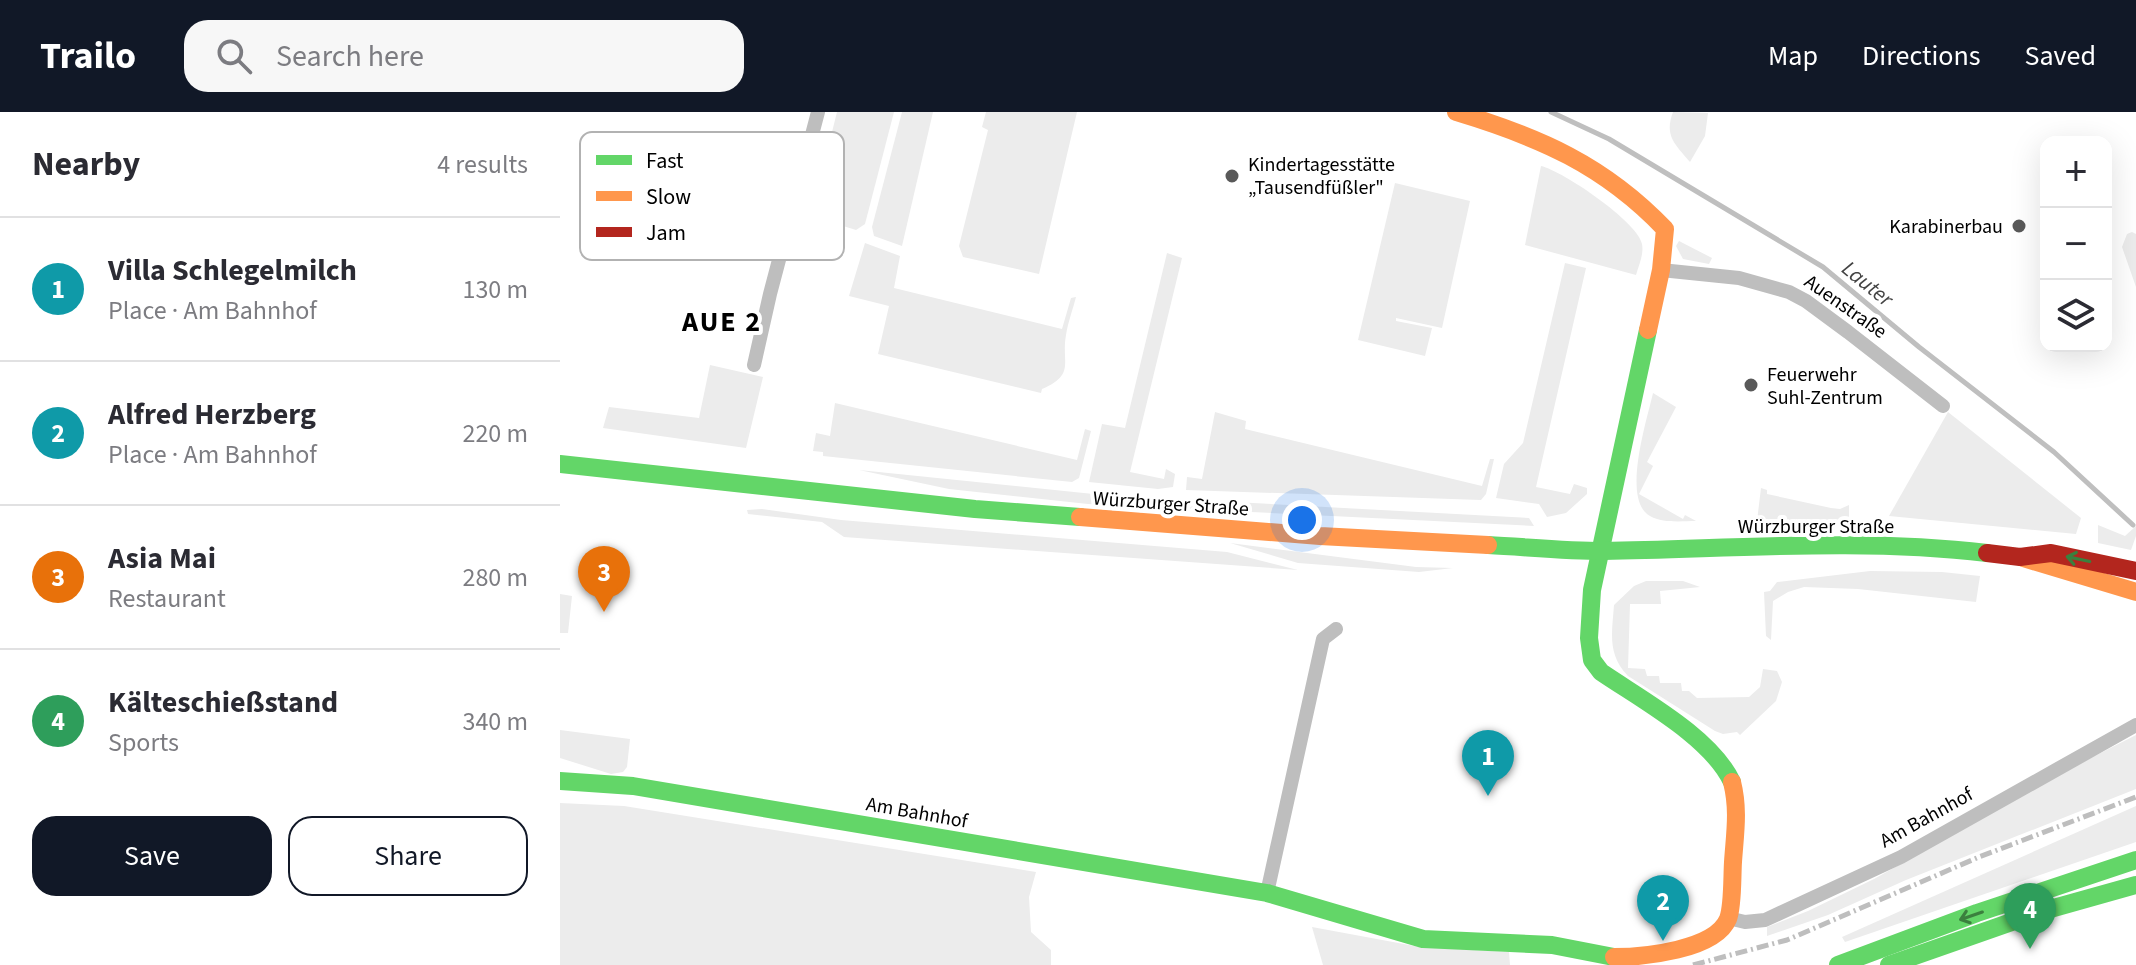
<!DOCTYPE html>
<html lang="en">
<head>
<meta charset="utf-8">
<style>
	body { margin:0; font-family:"Source Sans 3",sans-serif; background:#f7f7f7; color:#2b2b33 }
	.controls { position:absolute; right:24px; top:24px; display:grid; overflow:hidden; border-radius:16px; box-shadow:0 8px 32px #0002 }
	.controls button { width:72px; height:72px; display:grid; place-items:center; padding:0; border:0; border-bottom:2px solid #e1e1e2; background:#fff; color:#2b2b33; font:40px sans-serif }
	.you { position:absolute; left:742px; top:408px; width:28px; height:28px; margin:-20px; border:6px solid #fff; border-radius:50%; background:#1a73e8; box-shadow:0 0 0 12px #1a73e833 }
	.badge { display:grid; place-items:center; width:52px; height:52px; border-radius:50%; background:#111827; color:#fff; font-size:26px; font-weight:700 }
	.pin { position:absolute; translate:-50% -66px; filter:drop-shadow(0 2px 4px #0008) }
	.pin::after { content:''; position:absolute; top:42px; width:28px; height:24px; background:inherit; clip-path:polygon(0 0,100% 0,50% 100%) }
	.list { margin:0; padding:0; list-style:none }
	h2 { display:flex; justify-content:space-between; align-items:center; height:104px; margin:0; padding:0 32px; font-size:34px }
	h2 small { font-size:26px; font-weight:400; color:#7c7c81 }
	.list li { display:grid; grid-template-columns:52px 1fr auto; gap:24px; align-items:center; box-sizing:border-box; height:144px; padding:0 32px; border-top:2px solid #e1e1e2 }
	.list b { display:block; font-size:30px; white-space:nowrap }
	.list p { margin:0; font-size:26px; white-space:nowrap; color:#7c7c81 }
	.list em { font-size:26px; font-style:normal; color:#7c7c81 }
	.actions { display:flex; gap:16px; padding:24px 32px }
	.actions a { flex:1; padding:18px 0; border:2px solid #111827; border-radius:24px; text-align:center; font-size:28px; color:#111827 }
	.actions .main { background:#111827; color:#fff }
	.icon { flex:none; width:44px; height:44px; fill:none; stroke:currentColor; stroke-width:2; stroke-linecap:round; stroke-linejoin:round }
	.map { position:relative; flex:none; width:1576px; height:853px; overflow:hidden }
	header { display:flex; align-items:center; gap:48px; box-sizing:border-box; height:112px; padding:0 40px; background:#111827; color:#fff }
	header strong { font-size:38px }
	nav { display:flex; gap:44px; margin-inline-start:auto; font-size:28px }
	.search { width:560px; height:72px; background:#f7f7f7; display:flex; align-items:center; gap:20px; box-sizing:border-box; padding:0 28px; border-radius:24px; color:#7c7c81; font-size:30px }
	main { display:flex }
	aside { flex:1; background:#fff }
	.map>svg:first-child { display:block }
	.green { fill:#ececec }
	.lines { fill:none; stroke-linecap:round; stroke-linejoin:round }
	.stream { stroke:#bfbfbf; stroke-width:5 }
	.street { stroke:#bebebe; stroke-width:14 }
	.fast { stroke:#63d668; stroke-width:18 }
	.slow { stroke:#ff974d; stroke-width:18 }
	.jam { stroke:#b3261e; stroke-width:18 }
	.rail { stroke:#bebebe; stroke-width:5; stroke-dasharray:12 4 2 4; stroke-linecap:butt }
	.oneway { stroke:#3b803e }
	.poi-dot { fill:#595959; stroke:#fff; stroke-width:3 }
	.labels { text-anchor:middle; stroke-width:8; stroke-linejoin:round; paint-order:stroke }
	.poi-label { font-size:20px; fill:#000; stroke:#fff; text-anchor:start }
	.street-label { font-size:20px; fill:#000; stroke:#fff }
	.water-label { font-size:22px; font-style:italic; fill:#444; stroke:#fff }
	.district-label { font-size:28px; font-weight:bold; letter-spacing:2px; fill:#000; stroke:#fff }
	.key { fill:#fff; stroke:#b2b2b2; stroke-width:2 }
	.key-label { font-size:22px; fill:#000 }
</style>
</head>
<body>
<header>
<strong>Trailo</strong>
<div class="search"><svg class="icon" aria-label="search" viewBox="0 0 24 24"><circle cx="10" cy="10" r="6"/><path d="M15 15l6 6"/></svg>Search here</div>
<nav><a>Map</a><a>Directions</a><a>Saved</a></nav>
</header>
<main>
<aside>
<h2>Nearby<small>4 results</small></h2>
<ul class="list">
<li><span class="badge" style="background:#0f9aa8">1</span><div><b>Villa Schlegelmilch</b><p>Place · Am Bahnhof</p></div><em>130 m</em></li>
<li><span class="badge" style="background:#0f9aa8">2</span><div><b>Alfred Herzberg</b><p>Place · Am Bahnhof</p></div><em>220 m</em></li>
<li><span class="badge" style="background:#e8710a">3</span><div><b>Asia Mai</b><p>Restaurant</p></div><em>280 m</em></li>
<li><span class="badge" style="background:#2e9e5b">4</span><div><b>Kälteschießstand</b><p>Sports</p></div><em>340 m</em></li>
</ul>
<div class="actions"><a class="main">Save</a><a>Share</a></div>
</aside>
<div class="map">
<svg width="1576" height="853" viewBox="0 0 1576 853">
	<rect width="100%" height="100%" fill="#fff"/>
	<g class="green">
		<polygon points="277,0 334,0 305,112 296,118 251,104"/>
		<polygon points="342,0 373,0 342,134 314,124 312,115"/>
		<polygon points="426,0 517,0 479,162 403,145 399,134 428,18 422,15"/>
		<path d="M1113,0L1148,1L1145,24L1130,50C1115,32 1104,24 1113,0Z"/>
		<path d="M981,54C1003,59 1078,110 1082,132C1084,142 1079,153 1076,163L965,133Z"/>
		<polygon points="835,71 910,89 882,216 836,206 836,209 872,216 865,244 798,228"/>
		<polygon points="1572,120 1576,122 1576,175 1562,135 1567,122"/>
		<polygon points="1119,129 1152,146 1149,152 1123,147 1116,134"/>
		<path d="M305,131L340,144L334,176L502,217L511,186L516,185C513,197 508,210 506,223C501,251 516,262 482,277L481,281L318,242L329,194L289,184Z"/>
		<polygon points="607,141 622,146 570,360 604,367 606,357 615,362 613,375 598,377 529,370 542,312 565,316"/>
		<polygon points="1005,151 1026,156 976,375 1010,382 1014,372 1027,376 1027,382 1006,401 987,405 979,392 936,386 944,352 963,331"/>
		<polygon points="150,253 203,265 186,336 43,316 49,295 139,306"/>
		<path d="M1093,281L1116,295L1087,350L1093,354L1079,382L1123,407L1125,403L1136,409C1122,409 1099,412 1087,402C1063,382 1087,308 1093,281Z"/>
		<polygon points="275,291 517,348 525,317 531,319 519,366 512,370 263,344 263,340 253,339 256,321 270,324"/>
		<polygon points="655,300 686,309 685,317 922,374 930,347 934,347 926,382 921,388 626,378 627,365 642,367"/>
		<polygon points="1388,300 1521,406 1516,422 1329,404"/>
		<polygon points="299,358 543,383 969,406 974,414 528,392 389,377"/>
		<polygon points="1201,376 1207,378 1207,382 1271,396 1280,397 1289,393 1289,409 1197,409"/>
		<polygon points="202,397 281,408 667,440 738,458 284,425 262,410 188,402 187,398"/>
		<polygon points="1538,413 1565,424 1576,414 1576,424 1571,438 1538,431"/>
		<polygon points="670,431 856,455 893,456 859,460 738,451"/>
		<polygon points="1310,459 1382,460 1420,464 1416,490 1298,477 1244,475 1228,480 1213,489 1211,528 1206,524 1204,480 1210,479 1217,470"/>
		<path d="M1086,469H1123L1140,475L1100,479L1101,492H1070L1068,556L1085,557L1087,564H1099L1100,571H1121L1122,579H1129L1137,586L1189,585L1200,575L1203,557L1217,559L1222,570L1216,589L1180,623L1177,620L1163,622L1155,619L1068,564C1047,542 1052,521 1054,493L1074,474Z"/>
		<polygon points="0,482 12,484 8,521 0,521"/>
		<polygon points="0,618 70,627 67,655 63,660 51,662 0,646"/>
		<polygon points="1576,623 1576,677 1346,768 1268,803 1207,824 1207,815 1248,799 1314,767 1519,652"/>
		<polygon points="0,691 64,694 476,760 469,785 471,820 491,838 491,853 0,853"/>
		<polygon points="1576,694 1576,730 1285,830 1282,825"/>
		<polygon points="752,815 860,835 949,840 950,853 763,853"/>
	</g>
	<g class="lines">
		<polyline class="stream" points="991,0 1049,27 1263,155 1359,235 1494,340 1573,413"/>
		<g class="street">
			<polyline points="1101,158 1179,166 1229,180 1246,189 1288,220 1383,294"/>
			<polyline points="194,253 210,182 258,0"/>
			<polyline points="707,781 763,527 776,517"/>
			<polyline points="1168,806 1185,810 1205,808 1341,745 1576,613"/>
		</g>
		<g class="fast">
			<path d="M1088,218L1032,478L1029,526L1032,548L1041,560C1082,588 1151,625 1172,670"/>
			<polyline points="0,352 415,397 520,405"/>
			<path d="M928,433C967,435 1005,439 1044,439C1171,437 1301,426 1427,441"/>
			<polyline points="0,669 73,674 707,781 863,827 992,833 1054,845"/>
			<polyline points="1278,853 1417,801 1576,748"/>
			<polyline points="1329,853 1483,799 1576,773"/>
		</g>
		<g class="slow">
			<path d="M896,0C979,25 1044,53 1105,117L1101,158L1088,218"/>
			<polyline points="520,405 760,424 928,433"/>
			<polyline points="1463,446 1576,480"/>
			<path d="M1054,845C1084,845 1155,838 1168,807C1173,794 1172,765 1173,750C1175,721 1179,698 1172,670"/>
		</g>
		<polyline class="jam" points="1427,441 1460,445 1491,441 1576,459"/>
		<polyline class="rail" points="1133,853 1227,828 1419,745 1576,685"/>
	</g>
	<defs><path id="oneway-shaft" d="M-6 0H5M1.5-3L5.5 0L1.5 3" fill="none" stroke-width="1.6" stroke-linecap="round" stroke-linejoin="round" transform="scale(2)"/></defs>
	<g class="oneway">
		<use href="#oneway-shaft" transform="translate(1518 447) rotate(-168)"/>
		<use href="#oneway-shaft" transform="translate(1411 804) rotate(161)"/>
	</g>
	<g class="poi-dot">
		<circle cx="672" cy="64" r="8"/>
		<circle cx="1459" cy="114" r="8"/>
		<circle cx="1191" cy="273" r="8"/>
	</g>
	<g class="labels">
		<g class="poi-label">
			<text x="688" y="59">Kindertagesstätte<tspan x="688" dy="23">„Tausendfüßler"</tspan></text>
			<text x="1443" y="121" text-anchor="end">Karabinerbau</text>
			<text x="1207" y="269">Feuerwehr<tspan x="1207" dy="23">Suhl-Zentrum</tspan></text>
		</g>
		<g class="street-label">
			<text transform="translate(1286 194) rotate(35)" y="7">Auenstraße</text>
			<text transform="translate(611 391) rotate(4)" y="7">Würzburger Straße</text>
			<text x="1256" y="421">Würzburger Straße</text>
			<text transform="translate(357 700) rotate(10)" y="7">Am Bahnhof</text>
			<text transform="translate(1366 705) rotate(-29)" y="7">Am Bahnhof</text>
		</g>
		<g class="water-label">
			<text transform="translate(1308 171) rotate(39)" y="8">Lauter</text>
		</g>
		<g class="district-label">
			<text x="162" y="219">AUE 2</text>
		</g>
	</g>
	<rect x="20" y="20" width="264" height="128" rx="12" class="key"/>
	<rect x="36" y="43" width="36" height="10" fill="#63d668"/>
	<rect x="36" y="79" width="36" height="10" fill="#ff974d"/>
	<rect x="36" y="115" width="36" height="10" fill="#b3261e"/>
	<g class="key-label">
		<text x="86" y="56">Fast</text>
		<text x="86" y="92">Slow</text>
		<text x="86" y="128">Jam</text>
	</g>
</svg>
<div class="controls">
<button>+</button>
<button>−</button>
<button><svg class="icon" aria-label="layers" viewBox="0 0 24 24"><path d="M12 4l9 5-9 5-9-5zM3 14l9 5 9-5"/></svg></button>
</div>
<div class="you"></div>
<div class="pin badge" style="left:928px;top:684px;background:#0f9aa8">1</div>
<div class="pin badge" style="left:1103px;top:829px;background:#0f9aa8">2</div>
<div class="pin badge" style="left:44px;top:500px;background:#e8710a">3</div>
<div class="pin badge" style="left:1470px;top:837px;background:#2e9e5b">4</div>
</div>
</main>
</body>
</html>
